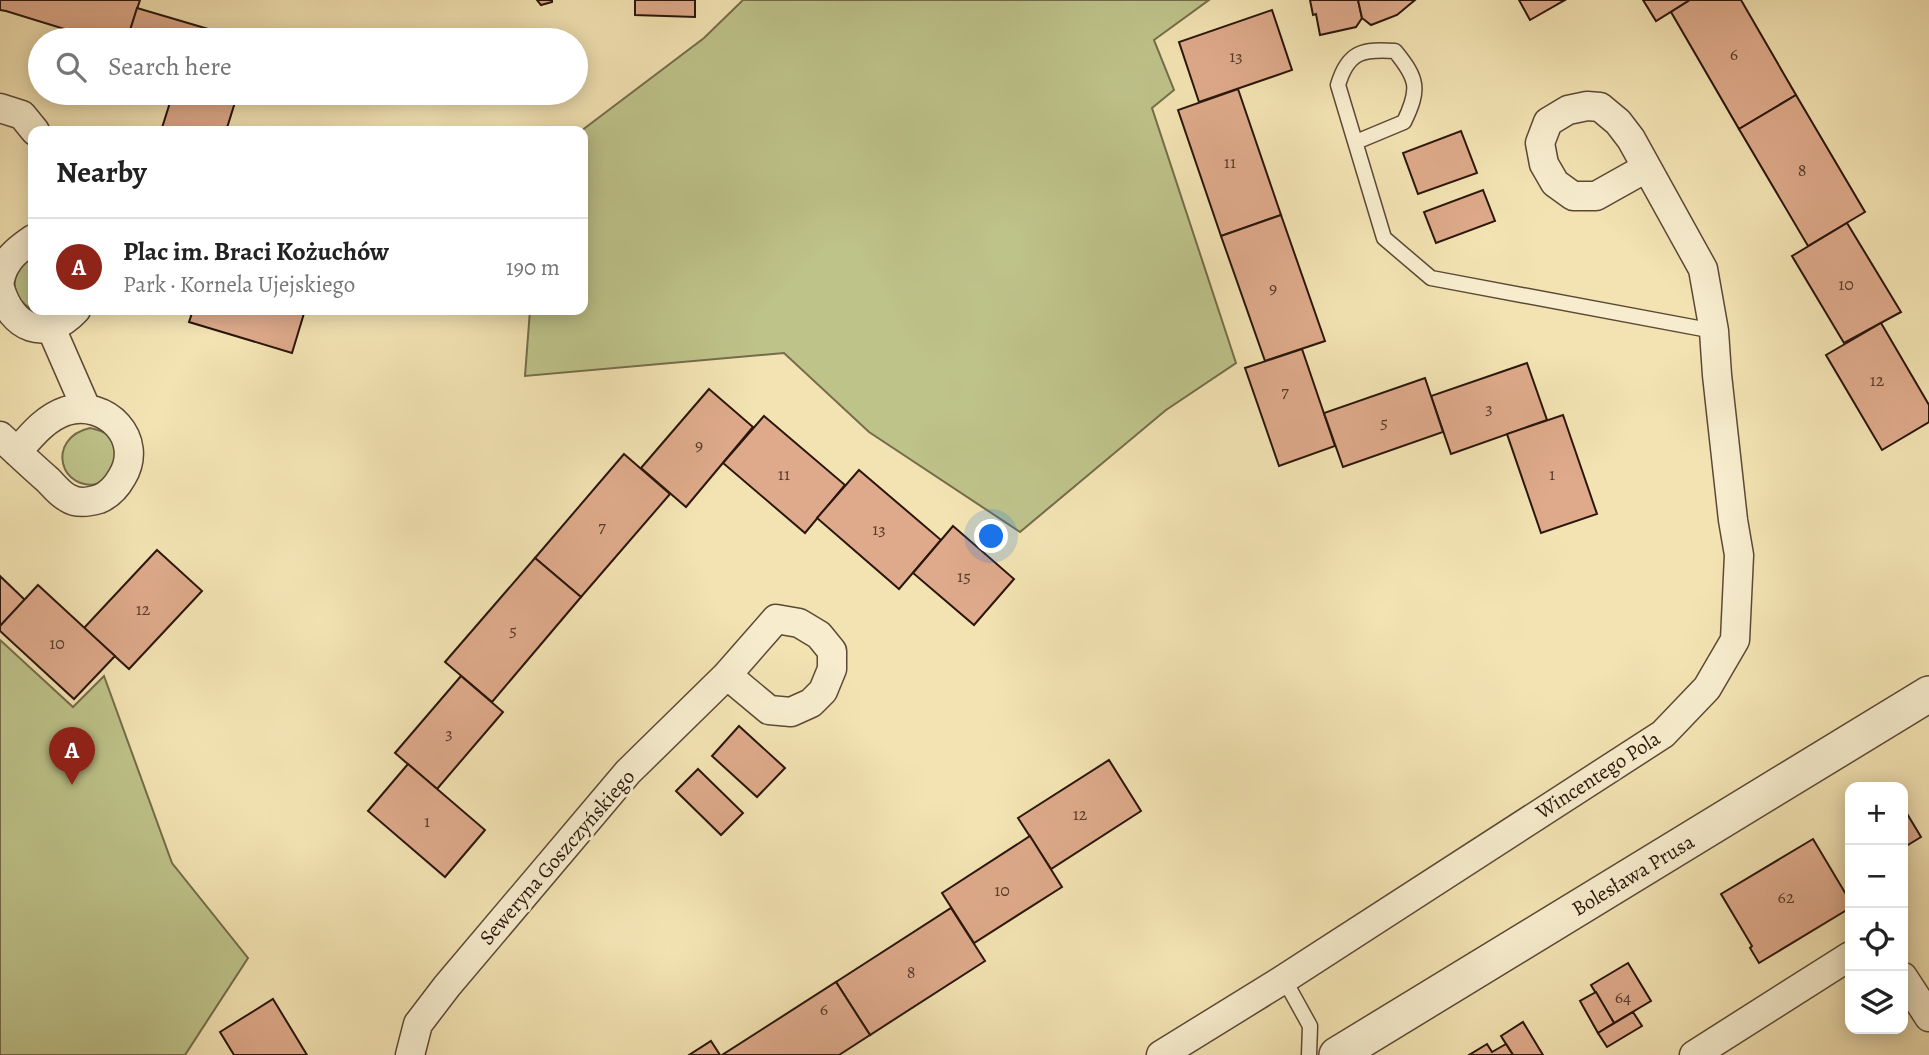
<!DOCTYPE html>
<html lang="en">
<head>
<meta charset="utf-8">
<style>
	body { margin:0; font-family:Alegreya,serif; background:#f2f2f2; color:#222 }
	.controls { position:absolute; right:21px; bottom:21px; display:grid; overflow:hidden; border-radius:14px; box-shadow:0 4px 18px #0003 }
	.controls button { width:63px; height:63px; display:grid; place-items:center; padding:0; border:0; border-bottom:2px solid #e0e0e0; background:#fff; color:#222; font:35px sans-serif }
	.you { position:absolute; left:992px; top:537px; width:24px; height:24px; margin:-18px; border:5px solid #fff; border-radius:50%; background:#1a73e8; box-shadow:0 0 0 10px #1a73e833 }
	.badge { display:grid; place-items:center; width:46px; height:46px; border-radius:50%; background:#8f2418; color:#fff; font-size:23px; font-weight:700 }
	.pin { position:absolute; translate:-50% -58px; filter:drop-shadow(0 2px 4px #0008) }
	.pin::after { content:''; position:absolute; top:37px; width:24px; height:21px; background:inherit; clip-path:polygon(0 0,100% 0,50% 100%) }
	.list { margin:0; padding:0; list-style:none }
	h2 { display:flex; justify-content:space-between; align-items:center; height:91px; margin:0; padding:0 28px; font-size:30px }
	h2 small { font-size:23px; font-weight:400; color:#767676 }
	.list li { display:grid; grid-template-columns:46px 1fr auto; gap:21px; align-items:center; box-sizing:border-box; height:98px; padding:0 28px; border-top:2px solid #e0e0e0 }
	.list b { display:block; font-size:26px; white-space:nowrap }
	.list p { margin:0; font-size:23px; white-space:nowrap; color:#767676 }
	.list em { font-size:23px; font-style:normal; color:#767676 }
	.icon { flex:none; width:38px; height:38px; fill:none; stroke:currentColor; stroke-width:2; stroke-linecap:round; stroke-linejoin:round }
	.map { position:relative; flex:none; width:1929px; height:1055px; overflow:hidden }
	.search { position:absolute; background:#fff; box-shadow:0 4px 18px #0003; left:28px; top:28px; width:560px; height:77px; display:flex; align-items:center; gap:18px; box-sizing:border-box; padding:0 24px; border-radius:38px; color:#767676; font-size:26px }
	.panel { position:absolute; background:#fff; box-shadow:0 4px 18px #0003; left:28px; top:126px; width:560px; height:189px; border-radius:14px }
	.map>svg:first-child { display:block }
	.green { fill:#bec38a; stroke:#746c4a; stroke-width:2 }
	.building { fill:#deaa8b; stroke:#2a160b; stroke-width:2 }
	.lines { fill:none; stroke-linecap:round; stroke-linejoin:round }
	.service-casing { stroke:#5c4935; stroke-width:17 }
	.minor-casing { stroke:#5c4935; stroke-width:31 }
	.tertiary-casing { stroke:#5c4935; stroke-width:38 }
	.service { stroke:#f7edce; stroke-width:14 }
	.minor { stroke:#f7edce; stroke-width:28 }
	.tertiary { stroke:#f7edce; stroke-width:35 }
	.labels { text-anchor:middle; stroke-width:6; stroke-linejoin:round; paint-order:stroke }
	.number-label { font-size:18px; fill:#573b2b }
	.street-label { font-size:21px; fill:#2a160b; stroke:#f7edce }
</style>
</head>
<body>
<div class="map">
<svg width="1929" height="1055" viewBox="0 0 1929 1055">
	<rect width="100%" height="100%" fill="#f3e3b3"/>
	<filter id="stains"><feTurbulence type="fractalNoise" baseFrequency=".00286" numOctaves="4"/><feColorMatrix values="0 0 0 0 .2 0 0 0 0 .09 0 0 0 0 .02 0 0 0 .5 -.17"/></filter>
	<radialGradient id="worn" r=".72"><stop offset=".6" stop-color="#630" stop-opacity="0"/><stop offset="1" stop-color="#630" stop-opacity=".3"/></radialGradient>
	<g class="green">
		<polygon points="743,0 1209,0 1154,40 1174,90 1152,108 1236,363 1166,410 1020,532 869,432 784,353 525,376 530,310 583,310 583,131 581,131 704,38"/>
		<path d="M33,256V310C8,296 9,270 33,256Z"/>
		<path d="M90,428C111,432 112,438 120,456L103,483C59,495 45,438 90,428Z"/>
		<polygon points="0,640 73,707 104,676 172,863 248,958 185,1055 0,1055"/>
	</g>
	<g class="building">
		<polygon points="0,0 140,0 127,40 100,40 6,11 0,10"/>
		<polygon points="537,0 552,0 552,2 541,5"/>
		<polygon points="635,0 695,0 695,17 635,15"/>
		<polygon points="1310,0 1358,0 1362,18 1356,27 1320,35 1316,14 1313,15"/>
		<polygon points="1358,0 1415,0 1397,15 1371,25 1362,18"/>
		<polygon points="1519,0 1565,0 1530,20"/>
		<polygon points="1643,0 1690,0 1656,21"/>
		<polygon points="1690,0 1741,0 1796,95 1739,129 1671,12"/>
		<polygon points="137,8 232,36 231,40 127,40"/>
		<polygon points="1272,10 1292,70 1199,102 1179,42"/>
		<polygon points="1238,89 1281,215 1221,236 1178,110"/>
		<polygon points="173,93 214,93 236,99 226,131 161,131"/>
		<polygon points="1796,95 1865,212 1808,246 1739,129"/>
		<polygon points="1461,131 1477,173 1418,194 1403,153"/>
		<polygon points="1483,190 1495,221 1436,243 1424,212"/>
		<polygon points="1281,215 1325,341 1265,361 1221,236"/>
		<polygon points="1847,223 1901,312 1844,343 1792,256"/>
		<polygon points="193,310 305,310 292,353 189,322"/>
		<polygon points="1881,323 1929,405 1929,422 1882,450 1826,355"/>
		<polygon points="1302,349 1335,446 1279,466 1245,368"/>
		<polygon points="1527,363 1547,420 1451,454 1431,396"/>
		<polygon points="1425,378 1443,432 1343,467 1324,413"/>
		<polygon points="709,389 753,427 686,507 641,468"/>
		<polygon points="1563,415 1597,514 1541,533 1507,434"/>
		<polygon points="764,416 845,485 805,533 723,463"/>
		<polygon points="624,454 670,494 581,597 535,558"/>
		<polygon points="859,470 941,540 899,589 817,518"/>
		<polygon points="953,526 1014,579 974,625 913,573"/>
		<polygon points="157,550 202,591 129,669 84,628"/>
		<polygon points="535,558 581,597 492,702 445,662"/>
		<polygon points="0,576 25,600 0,626"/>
		<polygon points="38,585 115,656 74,699 0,631 0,626"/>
		<polygon points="461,676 503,712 437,789 395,753"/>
		<polygon points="739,726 785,768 757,797 712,756"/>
		<polygon points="1109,760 1141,811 1051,869 1018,818"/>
		<polygon points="408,764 485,830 445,877 368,811"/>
		<polygon points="698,769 743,813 721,835 676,791"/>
		<polygon points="1903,807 1921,837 1903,848"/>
		<polygon points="1030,836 1062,887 974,943 942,893"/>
		<polygon points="1813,839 1850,901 1850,908 1759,963 1750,948 1752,946 1721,894"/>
		<polygon points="951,908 985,961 870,1035 836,982"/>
		<polygon points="1628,963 1651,1001 1614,1023 1591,985"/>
		<polygon points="836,982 870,1035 839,1055 722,1055"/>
		<polygon points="1596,992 1614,1023 1598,1033 1580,1001"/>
		<polygon points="273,999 307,1055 234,1055 220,1032"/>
		<polygon points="1633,1012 1642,1026 1607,1047 1598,1033"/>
		<polygon points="1523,1022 1543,1055 1513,1055 1501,1036"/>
		<polygon points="711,1041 720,1055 689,1055"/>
		<polygon points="1487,1044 1492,1052 1506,1044 1513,1055 1469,1055"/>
	</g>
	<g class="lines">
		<defs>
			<g id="service">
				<path d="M1356,142L1404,122C1420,89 1418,79 1395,51C1363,49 1348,51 1338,85L1384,238L1431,278L1714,331"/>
				<polyline points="1284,979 1310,1026 1309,1055"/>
			</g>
			<g id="minor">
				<polyline points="0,108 22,115 35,131"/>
				<path d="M0,280C4,260 17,250 33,239"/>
				<path d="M0,288C12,329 45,343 76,310"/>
				<polyline points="51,328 86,408"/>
				<path d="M0,436C16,451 32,466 48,480C54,486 60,494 68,498C77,504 89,502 99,499C109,495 117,486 122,477C145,439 106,399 66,411C45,418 31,436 17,452"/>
				<polyline points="1903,977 1929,1017"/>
				<polyline points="410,1055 418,1024 447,986 628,772 727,675 776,619 799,623 819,635 832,651 832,669 823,691 811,703 791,712 769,710 727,675"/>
				<polyline points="1161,1055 1284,979 1663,734 1707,688 1735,640 1739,555 1733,520 1717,375 1714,331 1703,269 1631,139 1618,122 1600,107 1587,106 1568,110 1548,122 1540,143 1544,164 1555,183 1573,196 1596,196 1646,168"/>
				<polyline points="1694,1055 1850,956"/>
			</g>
			<polyline id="tertiary" points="1337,1055 1929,694"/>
		</defs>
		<use href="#service" class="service-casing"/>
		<use href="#minor" class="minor-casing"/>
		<use href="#tertiary" class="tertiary-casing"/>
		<use href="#service" class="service"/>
		<use href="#minor" class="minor"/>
		<use href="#tertiary" class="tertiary"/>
	</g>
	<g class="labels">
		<g class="number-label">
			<text x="1734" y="60">6</text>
			<text x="1236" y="62">13</text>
			<text x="1230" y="168">11</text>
			<text x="1802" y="176">8</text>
			<text x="1846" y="290">10</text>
			<text x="1273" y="294">9</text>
			<text x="1877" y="386">12</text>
			<text x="1285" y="397">7</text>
			<text x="1489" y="414">3</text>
			<text x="1384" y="428">5</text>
			<text x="699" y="451">9</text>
			<text x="784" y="480">11</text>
			<text x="1552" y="480">1</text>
			<text x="602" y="532">7</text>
			<text x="879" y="535">13</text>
			<text x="964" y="582">15</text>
			<text x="143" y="615">12</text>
			<text x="513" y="636">5</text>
			<text x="57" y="649">10</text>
			<text x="449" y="739">3</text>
			<text x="1080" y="820">12</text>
			<text x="427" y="827">1</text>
			<text x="1002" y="896">10</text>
			<text x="1786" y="903">62</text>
			<text x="911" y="978">8</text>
			<text x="1623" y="1003">64</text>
			<text x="824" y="1015">6</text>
		</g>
		<g class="street-label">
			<text transform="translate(1598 775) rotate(-33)" y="7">Wincentego Pola</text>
			<text transform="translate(557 857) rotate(-49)" y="7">Seweryna Goszczyńskiego</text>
			<text transform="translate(1633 875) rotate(-31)" y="7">Bolesława Prusa</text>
		</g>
	</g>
	<rect width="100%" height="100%" filter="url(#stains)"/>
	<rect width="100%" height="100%" fill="url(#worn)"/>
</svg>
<div class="controls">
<button>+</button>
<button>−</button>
<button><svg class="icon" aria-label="locate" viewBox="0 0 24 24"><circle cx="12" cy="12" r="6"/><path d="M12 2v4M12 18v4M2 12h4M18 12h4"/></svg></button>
<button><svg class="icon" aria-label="layers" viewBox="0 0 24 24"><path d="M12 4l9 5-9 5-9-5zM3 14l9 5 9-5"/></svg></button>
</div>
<div class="you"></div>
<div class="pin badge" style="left:72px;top:785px">A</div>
<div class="search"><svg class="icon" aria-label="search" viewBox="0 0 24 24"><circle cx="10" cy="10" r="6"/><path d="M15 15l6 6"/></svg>Search here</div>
<section class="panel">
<h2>Nearby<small></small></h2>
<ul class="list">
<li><span class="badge">A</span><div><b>Plac im. Braci Kożuchów</b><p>Park · Kornela Ujejskiego</p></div><em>190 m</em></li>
</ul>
</section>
</div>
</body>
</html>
